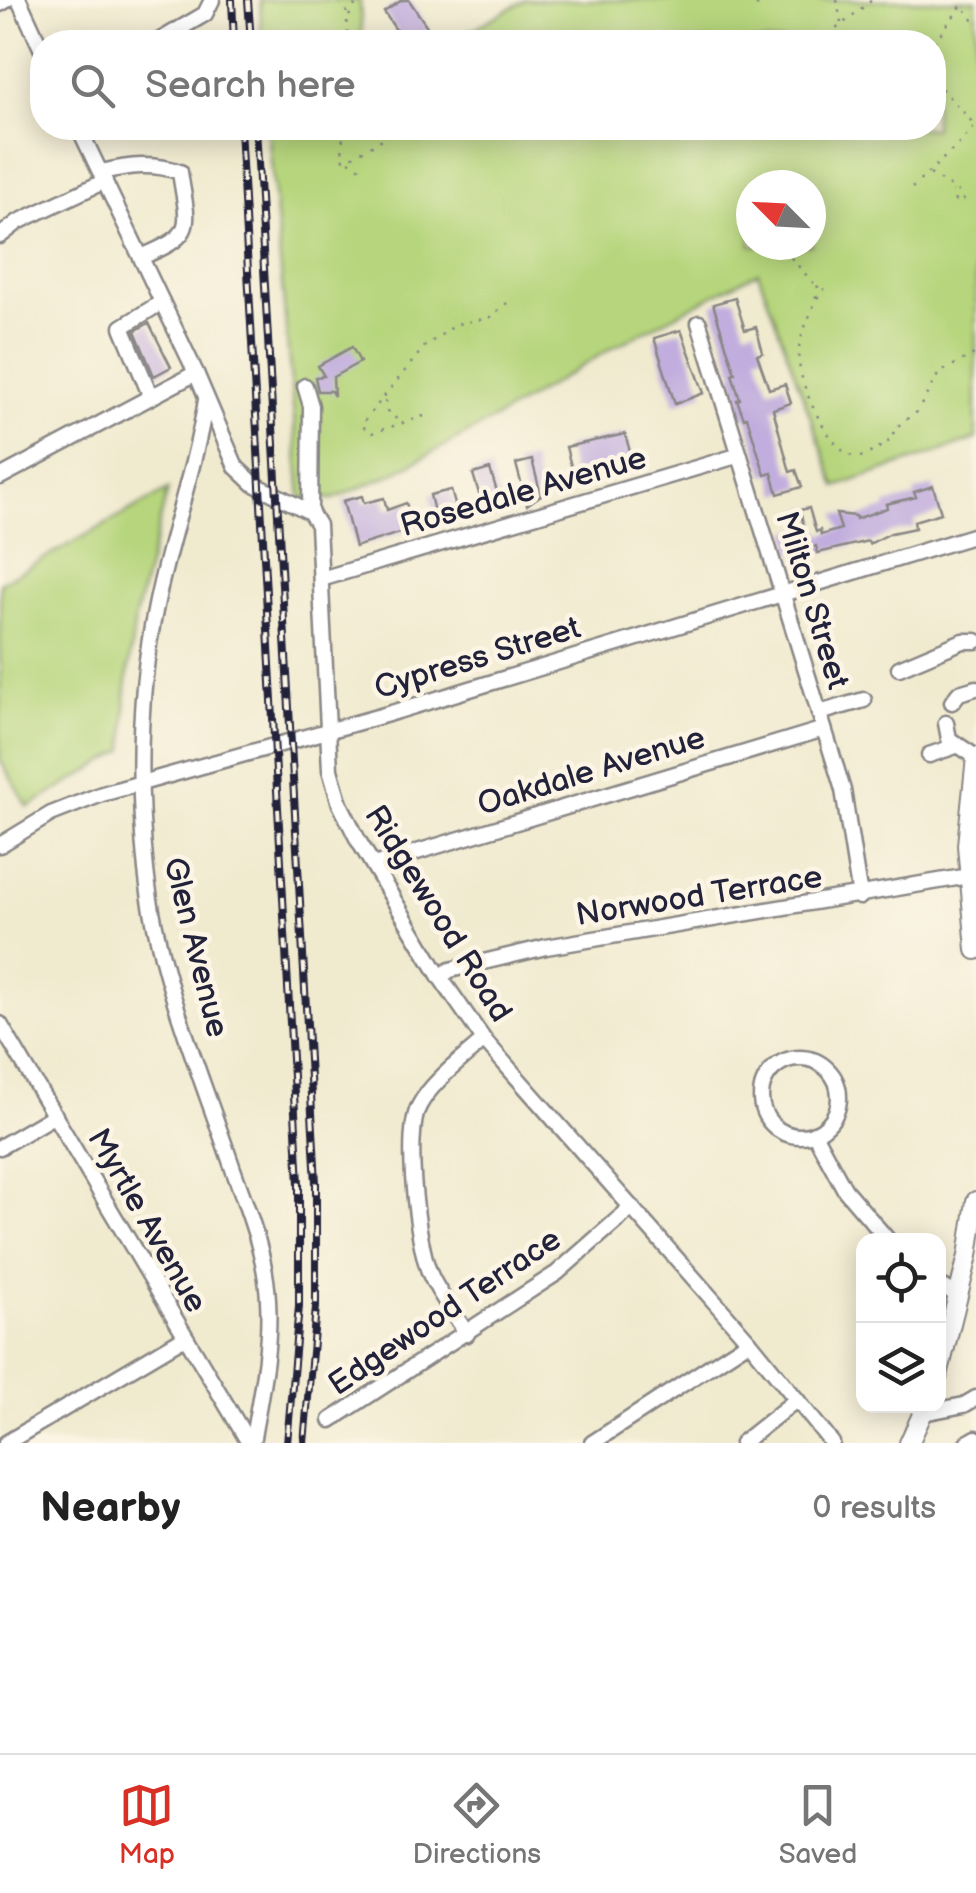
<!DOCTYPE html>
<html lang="en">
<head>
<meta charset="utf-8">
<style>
	body { margin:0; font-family:"Balsamiq Sans",sans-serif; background:#f2f2f2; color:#222 }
	.controls { position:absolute; right:30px; bottom:30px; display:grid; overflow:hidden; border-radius:20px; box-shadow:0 5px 25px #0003 }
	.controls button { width:90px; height:90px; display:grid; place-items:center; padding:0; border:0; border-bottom:2px solid #e0e0e0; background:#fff; color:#222; font:50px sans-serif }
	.compass { position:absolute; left:736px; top:170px; width:90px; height:90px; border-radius:50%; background:#fff; box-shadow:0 5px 25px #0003; rotate:294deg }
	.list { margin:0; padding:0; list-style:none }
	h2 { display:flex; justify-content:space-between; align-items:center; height:130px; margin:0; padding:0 40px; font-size:42px }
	h2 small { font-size:32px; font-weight:400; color:#767676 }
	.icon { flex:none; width:55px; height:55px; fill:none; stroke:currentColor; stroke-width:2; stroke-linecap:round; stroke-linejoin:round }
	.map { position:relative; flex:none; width:976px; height:1443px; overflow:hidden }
	.search { position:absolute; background:#fff; box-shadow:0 5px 25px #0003; left:30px; right:30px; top:30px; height:110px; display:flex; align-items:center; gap:25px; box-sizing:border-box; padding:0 35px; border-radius:40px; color:#767676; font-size:38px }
	.sheet { height:310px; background:#fff }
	nav { display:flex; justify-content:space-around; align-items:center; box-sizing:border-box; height:140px; border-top:2px solid #e0e0e0; background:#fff; font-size:28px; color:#767676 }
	nav a { display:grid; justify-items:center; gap:5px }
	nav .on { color:#d93025 }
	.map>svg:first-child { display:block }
	.green { fill:#b6d57c; stroke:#6c7c5c; stroke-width:2.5; fill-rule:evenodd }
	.building { fill:#c2aede }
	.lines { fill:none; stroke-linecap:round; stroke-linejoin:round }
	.minor-casing { stroke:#898685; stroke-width:19 }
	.major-casing { stroke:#898685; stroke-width:22 }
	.path { stroke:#898685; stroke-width:2.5; stroke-dasharray:2.5 8; stroke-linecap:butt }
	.minor { stroke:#fff; stroke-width:14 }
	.major { stroke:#fff; stroke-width:18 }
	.rail-casing { stroke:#22223b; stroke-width:8 }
	.rail { stroke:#fcf5e5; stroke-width:4; stroke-dasharray:11; stroke-linecap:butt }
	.labels { text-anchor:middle; stroke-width:9; stroke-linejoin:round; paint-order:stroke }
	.street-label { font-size:32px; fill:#22223b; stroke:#fcf5e5 }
</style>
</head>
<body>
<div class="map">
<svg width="976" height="1443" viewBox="0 0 976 1443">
	<rect width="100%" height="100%" fill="#fcf5e5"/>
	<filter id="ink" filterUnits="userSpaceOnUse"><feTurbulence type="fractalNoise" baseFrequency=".01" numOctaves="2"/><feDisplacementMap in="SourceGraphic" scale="20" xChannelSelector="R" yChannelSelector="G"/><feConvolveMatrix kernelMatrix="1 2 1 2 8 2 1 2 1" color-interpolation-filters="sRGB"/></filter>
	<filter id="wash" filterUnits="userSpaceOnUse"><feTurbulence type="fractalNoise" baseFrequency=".0048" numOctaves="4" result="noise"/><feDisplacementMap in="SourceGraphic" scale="40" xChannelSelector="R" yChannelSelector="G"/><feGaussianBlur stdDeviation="2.25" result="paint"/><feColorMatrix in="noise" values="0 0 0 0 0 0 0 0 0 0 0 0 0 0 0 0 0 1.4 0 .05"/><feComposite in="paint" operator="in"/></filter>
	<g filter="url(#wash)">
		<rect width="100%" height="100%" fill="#f0eacf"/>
		<g class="green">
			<polygon points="260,0 360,0 362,42 262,42"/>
			<path d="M525,0H976V439L836,487L758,272L610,349L500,416L390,475L333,499L301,497L268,128H934V42H451ZM751,185H811V245H751Z"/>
			<polygon points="168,490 135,617 126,690 125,750 28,807 0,760 0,583"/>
		</g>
		<g id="blocks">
			<g class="building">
				<polygon points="402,0 409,0 430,31 412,42 404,42 384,12"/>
				<polygon points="735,298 745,330 756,327 763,353 757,355 769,389 785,384 791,403 773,409 790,472 796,470 802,487 778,494 772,473 765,475 747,417 744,418 737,400 740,399 732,374 735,373 713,304"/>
				<polygon points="149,323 171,367 154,376 135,331"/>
				<polygon points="681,330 704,393 675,404 654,338"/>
				<polygon points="352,347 360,362 333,377 334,396 331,391 318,391 315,377 324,376 318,366"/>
				<polygon points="625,434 634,466 614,472 611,464 573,474 566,447"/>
				<polygon points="532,460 541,495 527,505 516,464"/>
				<polygon points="490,469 502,508 485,513 473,474"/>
				<polygon points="933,486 941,513 914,521 915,528 891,533 869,544 868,541 818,553 816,546 791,554 788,532 804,527 800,510 809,508 816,532 820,530 821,535 841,529 836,514 855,516 856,519 887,508 886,504 916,497 914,492"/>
				<polygon points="451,490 459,519 437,525 430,495"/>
				<polygon points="362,496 364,503 384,498 387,510 406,503 415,528 355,547 343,501"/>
			</g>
		</g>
	</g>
	<g filter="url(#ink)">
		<use href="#blocks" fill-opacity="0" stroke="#898685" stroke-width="2.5"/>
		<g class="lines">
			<defs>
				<g id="minor">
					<polyline points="19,0 42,50"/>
					<polyline points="0,4 7,0"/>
					<polyline points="157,42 205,14 212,0"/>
					<polyline points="79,128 196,373 236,467 254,484 310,512 318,525 330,770 340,804 358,840 440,977 484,1040 749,1341 832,1443"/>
					<path d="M101,172C128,166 153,162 180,172C188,227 198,234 141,257"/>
					<polyline points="0,236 18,222 105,181"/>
					<polyline points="699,323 843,790 860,897"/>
					<polyline points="305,386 311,406 310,512"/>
					<polyline points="151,397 122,327 162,302"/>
					<path d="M206,400C195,469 170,536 156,606C138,692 137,783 146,870C157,973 200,1072 233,1169C248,1211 266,1255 268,1300C271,1349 260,1396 252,1443"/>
					<polyline points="0,477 196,373"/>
					<polyline points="321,579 740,455"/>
					<polyline points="899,668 963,641 976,641"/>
					<polyline points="952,702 959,693 976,688"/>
					<polyline points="819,713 864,700"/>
					<polyline points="946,723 949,739 976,757"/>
					<polyline points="929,755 956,746"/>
					<polyline points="0,845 51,814 102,794 388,714 976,535"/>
					<polyline points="374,865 824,729"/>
					<polyline points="440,977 450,970 546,947 969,876"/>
					<polyline points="0,1024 249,1443"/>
					<circle cx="800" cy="1097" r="39"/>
					<polyline points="814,1133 845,1190 888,1240"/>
					<polyline points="0,1147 55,1115"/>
					<polyline points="938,1284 959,1296"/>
					<path d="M467,1334C455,1314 439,1295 430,1274C417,1244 404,1134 419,1106C432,1081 463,1059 484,1040"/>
					<polyline points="923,1413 964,1405 976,1398"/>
					<polyline points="331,1420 557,1273 632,1207"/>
					<polyline points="6,1443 185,1337"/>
					<polyline points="592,1443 749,1341"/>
					<polyline points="742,1443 796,1400"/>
					<polyline points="967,1443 976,1438"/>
				</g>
				<g id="major">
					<polyline points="976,757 967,845 976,950"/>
					<polyline points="938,1375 968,1256 976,1201"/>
					<polyline points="909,1443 926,1406"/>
				</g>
			</defs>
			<use href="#minor" class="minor-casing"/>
			<use href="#major" class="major-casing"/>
			<g class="path">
				<polyline points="346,0 348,42"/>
				<polyline points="837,0 841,23"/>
				<polyline points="756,6 768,0"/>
				<polyline points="349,16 358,0"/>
				<polyline points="837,33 844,42"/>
				<polyline points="820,42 872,0"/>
				<polyline points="934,42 962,5 976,24"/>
				<polyline points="343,128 342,159 348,159 401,128"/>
				<polyline points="349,161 366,171"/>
				<polyline points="930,174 962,194 963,200 955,202 953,191"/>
				<polyline points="912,188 963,140 975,125 934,81"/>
				<polyline points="784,250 816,286"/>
				<path d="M817,298L824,291V285L817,287C816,309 802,327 799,348C794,377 824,439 848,455L864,457L891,440L895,428L917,412L939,373L976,353"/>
				<polyline points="385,400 387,411 399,421"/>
				<polyline points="424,416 372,433 361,425 425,346 457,324 489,318 513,298"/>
			</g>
			<use href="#minor" class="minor"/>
			<use href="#major" class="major"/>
			<defs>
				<g id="rail">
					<polyline points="232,0 234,42"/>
					<polyline points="248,0 251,42"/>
					<polyline points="240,128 299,1184 299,1306 287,1443"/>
					<polyline points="256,128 316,1183 316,1307 304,1443"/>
				</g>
			</defs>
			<use href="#rail" class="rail-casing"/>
			<use href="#rail" class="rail"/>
		</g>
	</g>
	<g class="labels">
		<g class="street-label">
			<text transform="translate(523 491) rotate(-16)" y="11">Rosedale Avenue</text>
			<text transform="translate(813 600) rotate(73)" y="11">Milton Street</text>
			<text transform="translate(477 657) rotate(-17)" y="11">Cypress Street</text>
			<text transform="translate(591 770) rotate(-17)" y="11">Oakdale Avenue</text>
			<text transform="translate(699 895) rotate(-9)" y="11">Norwood Terrace</text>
			<text transform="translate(439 913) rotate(58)" y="11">Ridgewood Road</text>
			<text transform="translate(197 947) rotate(76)" y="11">Glen Avenue</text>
			<text transform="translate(148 1220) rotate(60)" y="11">Myrtle Avenue</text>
			<text transform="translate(444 1311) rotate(-34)" y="11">Edgewood Terrace</text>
		</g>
	</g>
</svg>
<div class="controls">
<button><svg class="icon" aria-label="locate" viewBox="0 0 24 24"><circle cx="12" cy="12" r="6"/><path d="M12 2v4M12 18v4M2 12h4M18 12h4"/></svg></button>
<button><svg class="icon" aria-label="layers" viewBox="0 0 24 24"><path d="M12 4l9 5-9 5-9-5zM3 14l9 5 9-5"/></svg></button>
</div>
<svg class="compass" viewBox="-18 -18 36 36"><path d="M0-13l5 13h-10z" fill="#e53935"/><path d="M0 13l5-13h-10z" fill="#767676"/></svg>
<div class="search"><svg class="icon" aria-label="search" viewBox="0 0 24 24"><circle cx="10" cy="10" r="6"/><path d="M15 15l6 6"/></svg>Search here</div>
</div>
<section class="sheet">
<h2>Nearby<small>0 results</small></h2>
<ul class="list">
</ul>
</section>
<nav>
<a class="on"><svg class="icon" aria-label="map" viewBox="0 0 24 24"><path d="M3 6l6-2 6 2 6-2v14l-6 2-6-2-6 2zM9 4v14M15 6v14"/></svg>Map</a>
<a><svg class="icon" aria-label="directions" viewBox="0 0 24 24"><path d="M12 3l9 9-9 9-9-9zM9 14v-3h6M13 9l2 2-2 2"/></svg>Directions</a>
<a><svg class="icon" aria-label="saved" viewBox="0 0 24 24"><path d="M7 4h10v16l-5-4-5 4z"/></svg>Saved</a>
</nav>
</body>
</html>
